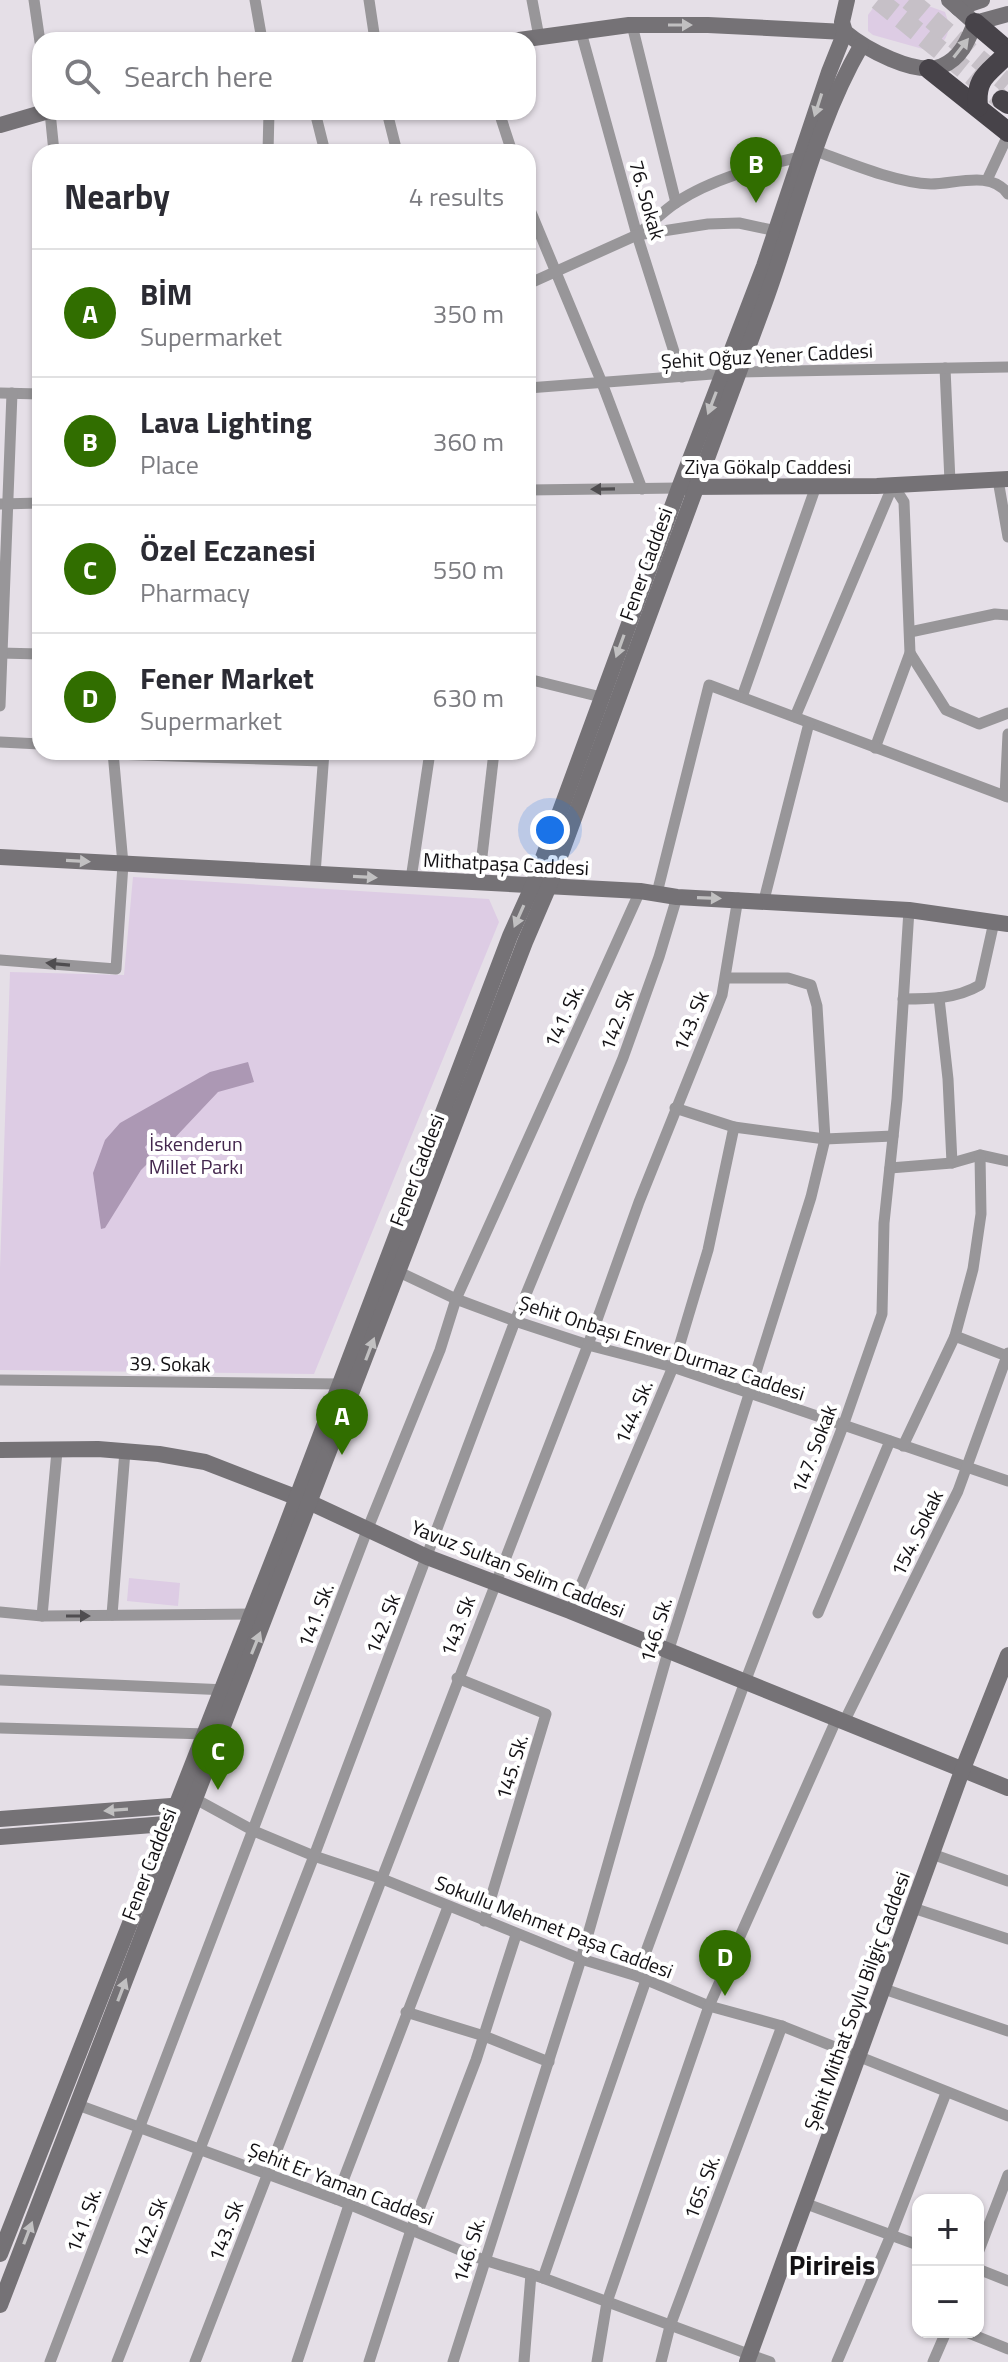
<!DOCTYPE html>
<html lang="en">
<head>
<meta charset="utf-8">
<style>
	body { margin:0; font-family:"Titillium Web",sans-serif; background:#f2f2f3; color:#2b2b33 }
	.controls { position:absolute; right:24px; bottom:24px; display:grid; overflow:hidden; border-radius:16px; box-shadow:0 2px 6px #0004 }
	.controls button { width:72px; height:72px; display:grid; place-items:center; padding:0; border:0; border-bottom:2px solid #e1e1e2; background:#fff; color:#2b2b33; font:40px sans-serif }
	.you { position:absolute; left:550px; top:830px; width:28px; height:28px; margin:-20px; border:6px solid #fff; border-radius:50%; background:#1a73e8; box-shadow:0 0 0 12px #1a73e833 }
	.badge { display:grid; place-items:center; width:52px; height:52px; border-radius:50%; background:#316e00; color:#fff; font-size:26px; font-weight:700 }
	.pin { position:absolute; translate:-50% -66px; filter:drop-shadow(0 2px 4px #0008) }
	.pin::after { content:''; position:absolute; top:42px; width:28px; height:24px; background:inherit; clip-path:polygon(0 0,100% 0,50% 100%) }
	.list { margin:0; padding:0; list-style:none }
	h2 { display:flex; justify-content:space-between; align-items:center; height:104px; margin:0; padding:0 32px; font-size:34px }
	h2 small { font-size:26px; font-weight:400; color:#7c7c81 }
	.list li { display:grid; grid-template-columns:52px 1fr auto; gap:24px; align-items:center; box-sizing:border-box; height:128px; padding:0 32px; border-top:2px solid #e1e1e2 }
	.list b { display:block; font-size:30px; white-space:nowrap }
	.list p { margin:0; font-size:26px; white-space:nowrap; color:#7c7c81 }
	.list em { font-size:26px; font-style:normal; color:#7c7c81 }
	.icon { flex:none; width:44px; height:44px; fill:none; stroke:currentColor; stroke-width:2; stroke-linecap:round; stroke-linejoin:round }
	.map { position:relative; flex:none; width:1008px; height:2362px; overflow:hidden }
	.search { position:absolute; background:#fff; box-shadow:0 2px 6px #0004; left:32px; top:32px; width:504px; height:88px; display:flex; align-items:center; gap:20px; box-sizing:border-box; padding:0 28px; border-radius:24px; color:#7c7c81; font-size:30px }
	.panel { position:absolute; background:#fff; box-shadow:0 2px 6px #0004; left:32px; top:144px; width:504px; height:616px; border-radius:24px }
	.map>svg:first-child { display:block }
	.green { fill:#ddcce4 }
	.water { fill:#ac98b4 }
	.lines { fill:none; stroke-linecap:round; stroke-linejoin:round }
	.highway-tunnel { stroke:#c6c0c7; stroke-width:20; stroke-dasharray:20 10; stroke-linecap:butt }
	.street { stroke:#989699; stroke-width:11 }
	.secondary { stroke:#757276; stroke-width:16 }
	.highway { stroke:#474349; stroke-width:20 }
	.oneway { fill:#c1c0c1 }
	.oneway2 { fill:#4f4d50 }
	.labels { text-anchor:middle; stroke-width:8; stroke-linejoin:round; paint-order:stroke }
	.street-label { font-size:20px; fill:#131114; stroke:#fff }
	.park-label { font-size:20px; fill:#43264d; stroke:#fff }
	.district-label { font-size:28px; font-weight:bold; fill:#131114; stroke:#fff }
</style>
</head>
<body>
<div class="map">
<svg width="1008" height="2362" viewBox="0 0 1008 2362">
	<rect width="100%" height="100%" fill="#e5dfe7"/>
	<g class="green">
		<path d="M879,0H912L945,12C952,31 948,42 930,51L873,35L868,31V15Z"/>
		<polygon points="133,877 489,899 499,922 314,1374 0,1370 0,1268 10,972 124,975"/>
		<polygon points="129,1578 180,1583 178,1606 127,1601"/>
	</g>
	<polygon class="water" points="248,1062 254,1082 218,1092 169,1144 158,1133 145,1147 151,1160 141,1170 105,1228 101,1229 93,1173 105,1140 120,1123 210,1072"/>
	<g class="lines">
		<g class="highway-tunnel">
			<polyline points="878,0 1002,100"/>
			<polyline points="909,0 1008,84"/>
		</g>
		<g class="street">
			<polyline points="34,0 40,42"/>
			<polyline points="255,0 262,40"/>
			<polyline points="369,0 375,40"/>
			<polyline points="532,0 539,37"/>
			<polyline points="632,25 676,203"/>
			<polyline points="581,32 637,235 682,377"/>
			<polyline points="50,112 54,152"/>
			<polyline points="315,112 325,152"/>
			<polyline points="387,112 397,152"/>
			<polyline points="499,112 512,152"/>
			<path d="M816,151C849,163 897,183 931,184C956,184 991,170 1008,194"/>
			<polyline points="268,152 269,112"/>
			<polyline points="987,180 1008,135"/>
			<polyline points="528,205 602,383 642,489"/>
			<path d="M638,234C651,224 663,211 677,202C710,180 762,165 800,157"/>
			<polyline points="528,284 637,235 708,224 739,223 776,231"/>
			<polyline points="945,368 950,482"/>
			<polyline points="528,388 739,372 1008,367"/>
			<polyline points="0,393 40,394"/>
			<polyline points="998,480 1008,537"/>
			<polyline points="528,490 679,488"/>
			<polyline points="1,504 40,503"/>
			<polyline points="910,632 995,614 1008,615"/>
			<polyline points="0,653 40,654"/>
			<polyline points="910,653 946,710 979,724 1008,713"/>
			<polyline points="528,679 601,697"/>
			<polyline points="742,697 816,486"/>
			<polyline points="0,706 12,393"/>
			<polyline points="795,717 893,485"/>
			<polyline points="0,742 40,744"/>
			<polyline points="875,748 910,653 904,502 893,485"/>
			<polyline points="113,754 322,761"/>
			<polyline points="1005,796 1008,734"/>
			<polyline points="315,874 324,752"/>
			<polyline points="411,879 430,752"/>
			<polyline points="479,882 494,752"/>
			<polyline points="657,893 709,685 1008,797"/>
			<polyline points="764,900 809,723"/>
			<polyline points="0,960 116,969 123,864 113,752"/>
			<polyline points="939,998 948,1079 952,1163"/>
			<path d="M903,999C930,999 956,999 980,985L994,922"/>
			<polyline points="675,1108 734,1127 825,1139 893,1136"/>
			<polyline points="890,1168 952,1163 980,1155 1008,1161"/>
			<polyline points="399,1272 456,1299 515,1321 588,1345 673,1367 1008,1481"/>
			<polyline points="955,1336 1007,1356"/>
			<polyline points="0,1380 340,1384"/>
			<polyline points="903,1446 955,1336 973,1269 981,1214 980,1155"/>
			<polyline points="570,1611 673,1367 708,1250 734,1127"/>
			<polyline points="0,1612 42,1616 255,1614"/>
			<polyline points="818,1613 890,1441"/>
			<polyline points="112,1615 125,1451"/>
			<polyline points="42,1616 57,1451"/>
			<polyline points="457,1678 546,1714 484,1921"/>
			<polyline points="0,1680 227,1690"/>
			<polyline points="844,1722 958,1491 1008,1353"/>
			<polyline points="0,1728 207,1734"/>
			<polyline points="190,1796 254,1831 314,1856 380,1878 581,1959 637,1976 709,2006 782,2026 1008,2116"/>
			<polyline points="932,1854 1008,1881"/>
			<polyline points="913,1908 1008,1939"/>
			<polyline points="637,1976 745,1682 843,1426 882,1314 884,1223 897,1099 909,910"/>
			<polyline points="884,1989 1008,2031"/>
			<polyline points="406,2012 484,2036 549,2062"/>
			<polyline points="78,2105 336,2199 484,2260 543,2278 770,2362"/>
			<polyline points="336,2199 448,1907"/>
			<polyline points="804,2203 918,2245"/>
			<polyline points="978,2253 1008,2175"/>
			<polyline points="978,2269 1008,2281"/>
			<polyline points="543,2278 646,1980"/>
			<polyline points="966,2332 1008,2349"/>
			<polyline points="50,2362 368,1528 440,1350 456,1299 640,891"/>
			<polyline points="117,2362 314,1856 515,1321 623,1058 659,957 677,897"/>
			<polyline points="195,2362 588,1345 639,1202 722,995 738,898"/>
			<polyline points="297,2362 349,2205"/>
			<polyline points="369,2362 411,2230 476,2060 516,1935"/>
			<polyline points="453,2362 581,1959 668,1652 811,1197 825,1139 817,1006 811,985 788,978 726,978"/>
			<polyline points="524,2362 531,2274"/>
			<polyline points="597,2362 607,2302 709,2006 837,1718"/>
			<polyline points="661,2362 670,2326 782,2026"/>
			<polyline points="837,2362 891,2235 946,2093"/>
			<polyline points="933,2362 946,2332"/>
		</g>
		<g class="secondary">
			<polyline points="958,8 982,0"/>
			<polyline points="975,23 1008,14"/>
			<path d="M519,40L629,25H708L845,32C864,48 916,77 942,66C961,58 968,40 975,23L949,0"/>
			<polyline points="0,125 45,112"/>
			<polyline points="686,487 877,486 1008,479"/>
			<polyline points="0,857 640,891 677,897 909,910 1008,924"/>
			<polyline points="0,1450 98,1449 159,1454 205,1462 311,1503 427,1557 570,1611 1008,1788"/>
			<polyline points="0,1819 184,1805"/>
			<polyline points="0,1837 178,1823"/>
			<polyline points="0,2254 283,1534 510,936 533,885 679,488 764,266 829,72 845,32 842,22 847,0"/>
			<path d="M0,2305L525,942L549,886C620,693 692,500 763,307C795,221 815,125 861,46"/>
			<polyline points="747,2362 962,1771 1008,1655"/>
		</g>
		<g class="highway">
			<polyline points="975,23 1008,51"/>
			<polyline points="929,69 1008,132"/>
			<polyline points="1002,100 1008,104"/>
			<path d="M978,107C975,76 989,74 1008,53"/>
		</g>
	</g>
	<defs><path id="oneway-solid" d="M-6-.8H1V-3.2L6.5 0L1 3.2V.8H-6Z" transform="scale(2)"/></defs>
	<g class="oneway">
		<use href="#oneway-solid" transform="translate(680 25)"/>
		<use href="#oneway-solid" transform="translate(961 48) rotate(-52)"/>
		<use href="#oneway-solid" transform="translate(818 105) rotate(108)"/>
		<use href="#oneway-solid" transform="translate(712 403) rotate(111)"/>
		<use href="#oneway-solid" transform="translate(620 646) rotate(110)"/>
		<use href="#oneway-solid" transform="translate(78 861) rotate(3)"/>
		<use href="#oneway-solid" transform="translate(365 877) rotate(3)"/>
		<use href="#oneway-solid" transform="translate(709 898) rotate(2)"/>
		<use href="#oneway-solid" transform="translate(519 916) rotate(114)"/>
		<use href="#oneway-solid" transform="translate(370 1349) rotate(-69)"/>
		<use href="#oneway-solid" transform="translate(256 1643) rotate(-68)"/>
		<use href="#oneway-solid" transform="translate(116 1810) rotate(176)"/>
		<use href="#oneway-solid" transform="translate(122 1990) rotate(-69)"/>
		<use href="#oneway-solid" transform="translate(28 2233) rotate(-69)"/>
	</g>
	<g class="oneway2">
		<use href="#oneway-solid" transform="translate(603 489) rotate(179)"/>
		<use href="#oneway-solid" transform="translate(58 964) rotate(-175)"/>
		<use href="#oneway-solid" transform="translate(78 1616)"/>
	</g>
	<g class="labels">
		<g class="street-label">
			<text transform="translate(647 200) rotate(74)" y="7">76. Sokak</text>
			<text transform="translate(767 356) rotate(-3)" y="7">Şehit Oğuz Yener Caddesi</text>
			<text x="768" y="474">Ziya Gökalp Caddesi</text>
			<text transform="translate(646 564) rotate(-70)" y="7">Fener Caddesi</text>
			<text transform="translate(506 864) rotate(3)" y="7">Mithatpaşa Caddesi</text>
			<text transform="translate(564 1016) rotate(-65)" y="7">141. Sk.</text>
			<text transform="translate(617 1020) rotate(-70)" y="7">142. Sk</text>
			<text transform="translate(691 1021) rotate(-68)" y="7">143. Sk</text>
			<text transform="translate(417 1170) rotate(-69)" y="7">Fener Caddesi</text>
			<text transform="translate(662 1348) rotate(18)" y="7">Şehit Onbaşı Enver Durmaz Caddesi</text>
			<text transform="translate(170 1364) rotate(1)" y="7">39. Sokak</text>
			<text transform="translate(634 1412) rotate(-67)" y="7">144. Sk.</text>
			<text transform="translate(814 1449) rotate(-69)" y="7">147. Sokak</text>
			<text transform="translate(917 1533) rotate(-64)" y="7">154. Sokak</text>
			<text transform="translate(518 1569) rotate(22)" y="7">Yavuz Sultan Selim Caddesi</text>
			<text transform="translate(316 1615) rotate(-69)" y="7">141. Sk.</text>
			<text transform="translate(383 1624) rotate(-69)" y="7">142. Sk</text>
			<text transform="translate(458 1626) rotate(-69)" y="7">143. Sk</text>
			<text transform="translate(656 1630) rotate(-73)" y="7">146. Sk.</text>
			<text transform="translate(512 1767) rotate(-73)" y="7">145. Sk.</text>
			<text transform="translate(149 1864) rotate(-69)" y="7">Fener Caddesi</text>
			<text transform="translate(554 1927) rotate(21)" y="7">Sokullu Mehmet Paşa Caddesi</text>
			<text transform="translate(857 2001) rotate(-70)" y="7">Şehit Mithat Soylu Bilgiç Caddesi</text>
			<text transform="translate(341 2184) rotate(21)" y="7">Şehit Er Yaman Caddesi</text>
			<text transform="translate(702 2187) rotate(-69)" y="7">165. Sk.</text>
			<text transform="translate(84 2220) rotate(-70)" y="7">141. Sk.</text>
			<text transform="translate(150 2228) rotate(-69)" y="7">142. Sk</text>
			<text transform="translate(226 2231) rotate(-69)" y="7">143. Sk</text>
			<text transform="translate(469 2250) rotate(-73)" y="7">146. Sk.</text>
		</g>
		<g class="park-label">
			<text x="196" y="1151">İskenderun<tspan x="196" dy="23">Millet Parkı</tspan></text>
		</g>
		<g class="district-label">
			<text x="832" y="2275">Pirireis</text>
		</g>
	</g>
</svg>
<div class="controls">
<button>+</button>
<button>−</button>
</div>
<div class="you"></div>
<div class="pin badge" style="left:342px;top:1455px">A</div>
<div class="pin badge" style="left:756px;top:203px">B</div>
<div class="pin badge" style="left:218px;top:1790px">C</div>
<div class="pin badge" style="left:725px;top:1996px">D</div>
<div class="search"><svg class="icon" aria-label="search" viewBox="0 0 24 24"><circle cx="10" cy="10" r="6"/><path d="M15 15l6 6"/></svg>Search here</div>
<section class="panel">
<h2>Nearby<small>4 results</small></h2>
<ul class="list">
<li><span class="badge">A</span><div><b>BİM</b><p>Supermarket</p></div><em>350 m</em></li>
<li><span class="badge">B</span><div><b>Lava Lighting</b><p>Place</p></div><em>360 m</em></li>
<li><span class="badge">C</span><div><b>Özel Eczanesi</b><p>Pharmacy</p></div><em>550 m</em></li>
<li><span class="badge">D</span><div><b>Fener Market</b><p>Supermarket</p></div><em>630 m</em></li>
</ul>
</section>
</div>
</body>
</html>
